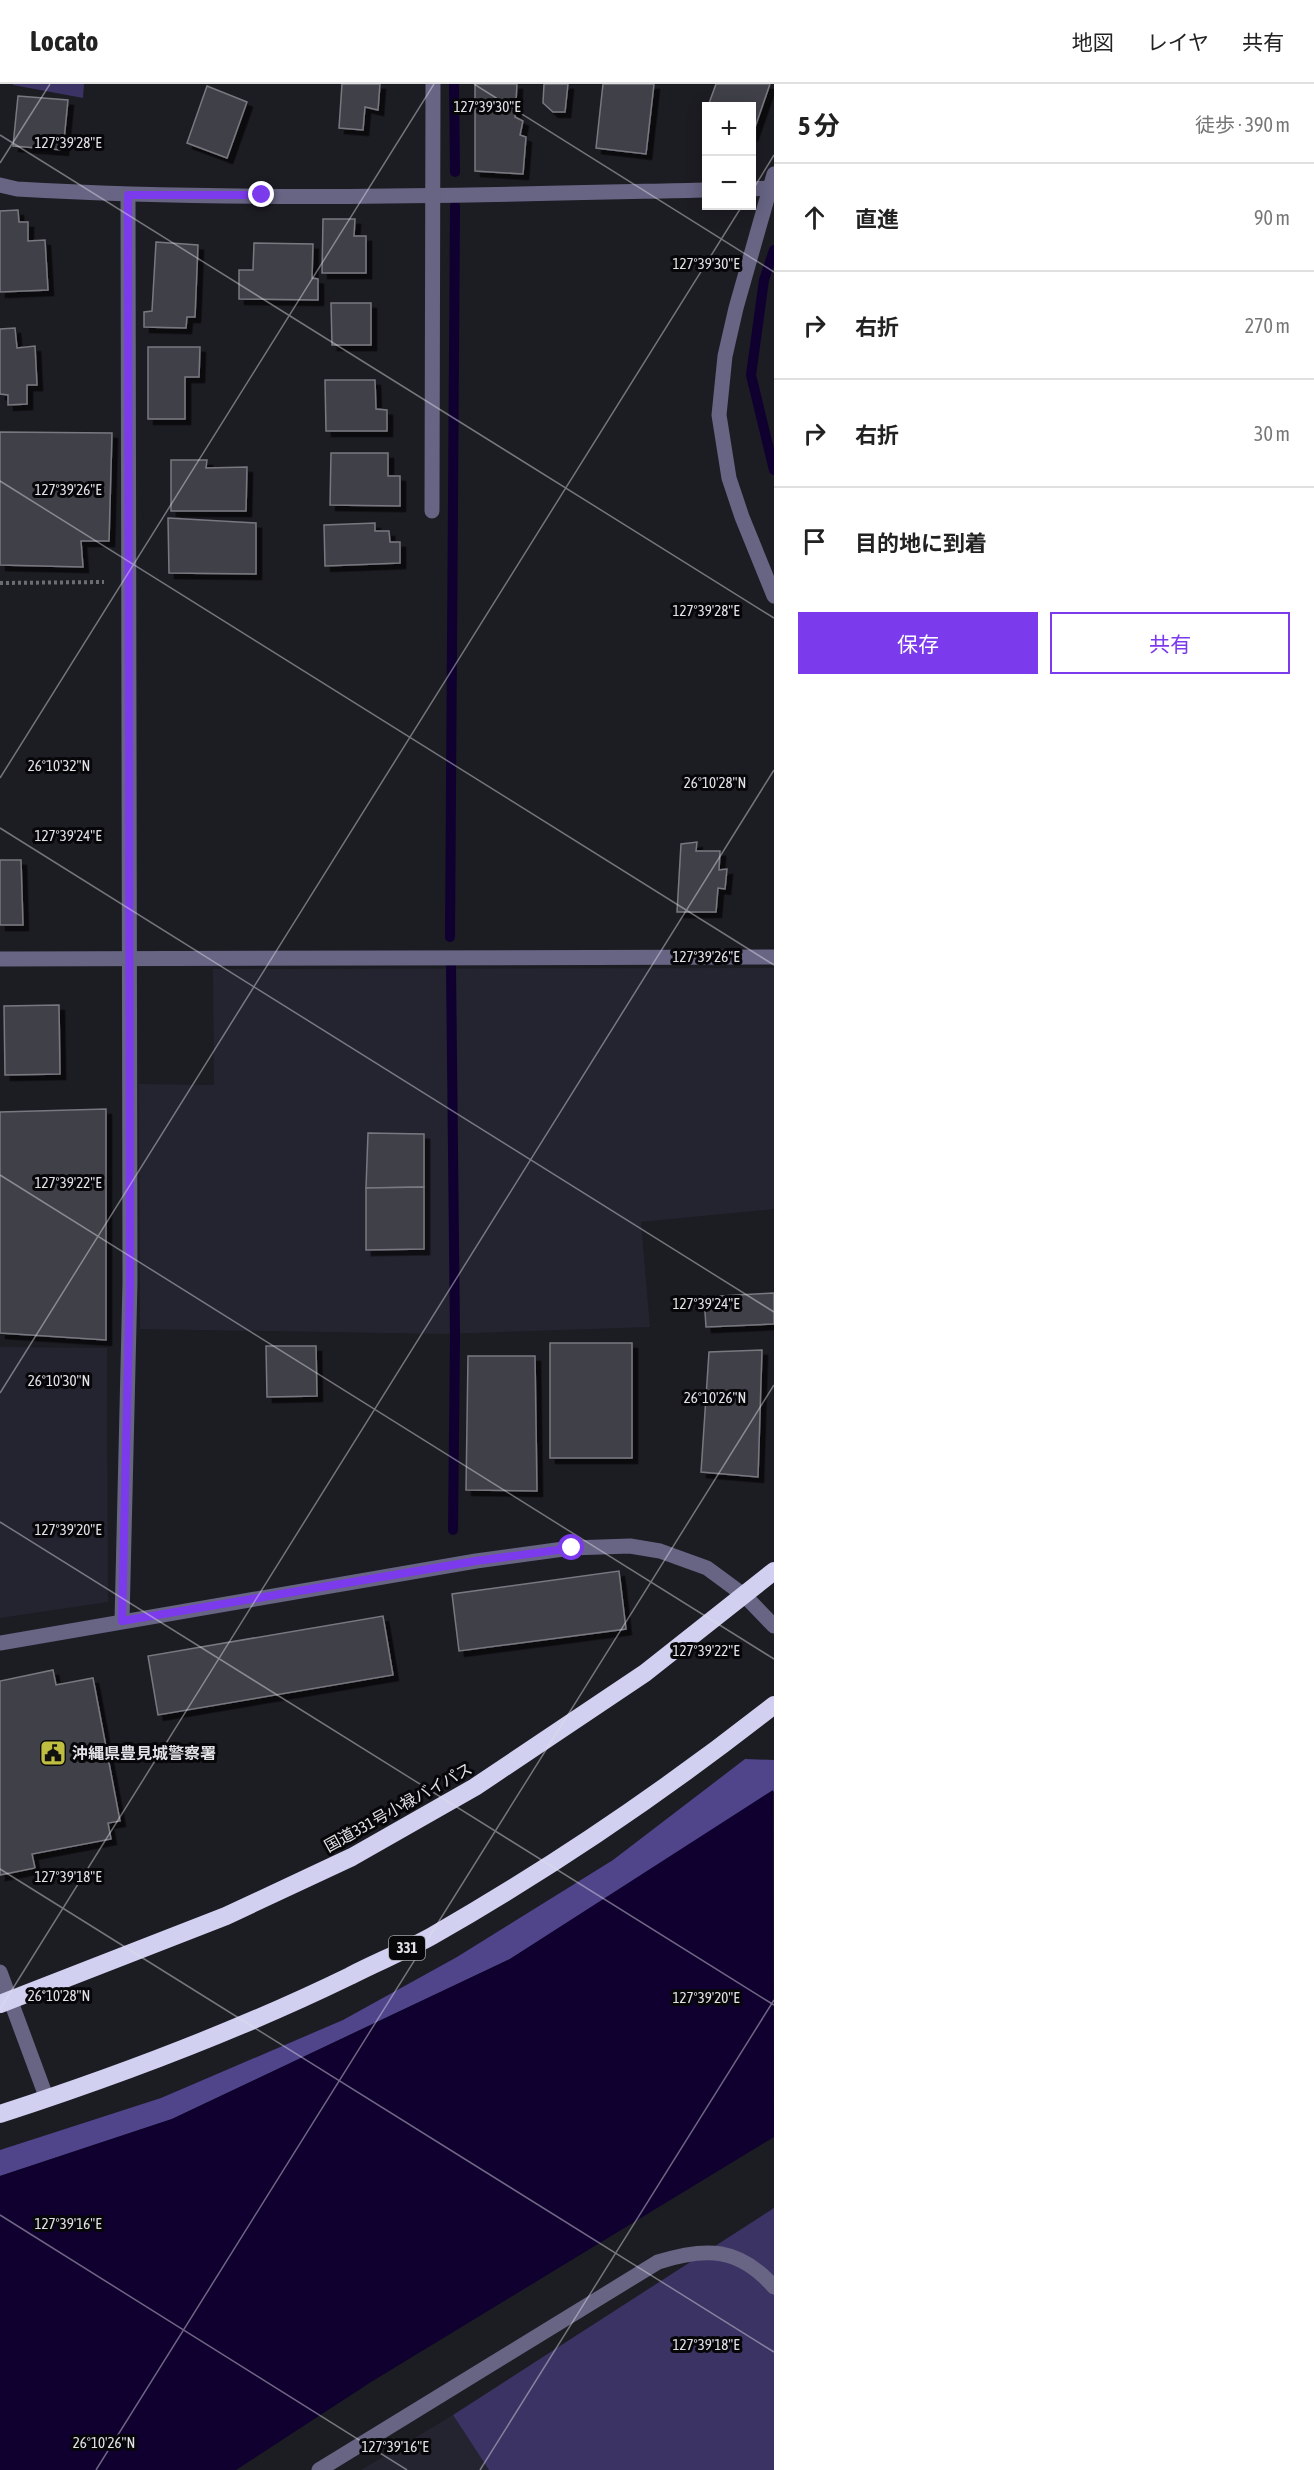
<!DOCTYPE html>
<html lang="ja">
<head>
<meta charset="utf-8">
<style>
	body { margin:0; font-family:"Asap Condensed","Noto Sans JP",sans-serif; background:#f6f6f6; color:#222 }
	.controls { position:absolute; right:18px; top:18px; display:grid; overflow:hidden; border-radius:0px; box-shadow:0 3px 15px #0003 }
	.controls button { width:54px; height:54px; display:grid; place-items:center; padding:0; border:0; border-bottom:2px solid #e0e0e0; background:#fff; color:#222; font:30px sans-serif }
	.stop { position:absolute; width:18px; height:18px; margin:-14px; border:4px solid #7c3aed; border-radius:50%; background:#fff }
	.stop.end { background:#7c3aed; border-color:#fff; box-shadow:0 2px 6px #0008 }
	.list { margin:0; padding:0; list-style:none }
	h2 { display:flex; justify-content:space-between; align-items:center; height:78px; margin:0; padding:0 24px; font-size:26px }
	h2 small { font-size:20px; font-weight:400; color:#767676 }
	.list li { display:grid; grid-template-columns:39px 1fr auto; gap:18px; align-items:center; box-sizing:border-box; height:108px; padding:0 24px; border-top:2px solid #e0e0e0 }
	.list b { display:block; font-size:22px; white-space:nowrap }
	.list em { font-size:20px; font-style:normal; color:#767676 }
	.actions { display:flex; gap:12px; padding:18px 24px }
	.actions a { flex:1; padding:14px 0; border:2px solid #7c3aed; border-radius:0px; text-align:center; font-size:21px; color:#7c3aed }
	.actions .main { background:#7c3aed; color:#fff }
	.icon { flex:none; width:33px; height:33px; fill:none; stroke:currentColor; stroke-width:2; stroke-linecap:round; stroke-linejoin:round }
	.map { position:relative; flex:none; width:774px; height:2386px; overflow:hidden }
	header { display:flex; align-items:center; gap:36px; box-sizing:border-box; height:84px; padding:0 30px; background:#fff; border-bottom:2px solid #e0e0e0 }
	header strong { font-size:28px }
	nav { display:flex; gap:33px; margin-inline-start:auto; font-size:21px }
	main { display:flex }
	aside { flex:1; background:#fff }
	.map>svg:first-child { display:block }
	.built { fill:#242330 }
	.green { fill:#3b3363 }
	.forest { fill:#50448b }
	.water { fill:#0f0030 }
	.lines { fill:none; stroke-linecap:round; stroke-linejoin:round }
	.stream { stroke:#0f0030; stroke-width:10 }
	.building { fill:#404048; stroke:#797881; stroke-width:1.5; filter:url(#shadow) }
	.path { stroke:#6c6c73; stroke-width:4; stroke-dasharray:3 3; stroke-linecap:butt }
	.minor { stroke:#676484; stroke-width:15 }
	.highway { stroke:#d2d0f1; stroke-width:18 }
	.route { stroke:#7c3aed; stroke-width:8 }
	.ticks { fill:none; stroke:#e1e1e6; stroke-width:1.5; stroke-opacity:0.45 }
	.labels { text-anchor:middle; stroke-width:6; stroke-linejoin:round; paint-order:stroke }
	.shield { fill:#07070a; stroke:#a0a0a4; stroke-width:1.5 }
	.shield-label { font-size:15px; font-weight:bold; fill:#e1e1e6 }
	.poi-label { font-size:16px; font-weight:bold; fill:#e1e1e6; stroke:#07070a; text-anchor:start }
	.street-label { font-size:16px; fill:#e1e1e6; stroke:#07070a }
	.ticks-label { font-size:15px; text-anchor:middle; fill:#e1e1e6; stroke:#07070a; stroke-width:6; stroke-linejoin:round; paint-order:stroke }
</style>
</head>
<body>
<header>
<strong>Locato</strong>
<nav><a>地図</a><a>レイヤ</a><a>共有</a></nav>
</header>
<main>
<div class="map">
<svg width="774" height="2386" viewBox="0 0 774 2386">
	<defs>
		<filter id="shadow"><feDropShadow dx="5.5" dy="5.5" stdDeviation="0" flood-color="#0009"/></filter>
	</defs>
	<rect width="100%" height="100%" fill="#1c1c23"/>
	<g class="built">
		<polygon points="774,884 774,1125 641,1138 650,1243 445,1250 140,1245 139,1000 214,1001 213,885"/>
		<polygon points="0,1263 107,1264 108,1518 0,1534"/>
		<polygon points="453,2331 489,2386 361,2386"/>
	</g>
	<g class="green">
		<polygon points="13,0 84,0 83,14 13,1"/>
		<polygon points="774,2124 774,2386 489,2386 453,2331"/>
	</g>
	<polygon class="forest" points="745,1675 774,1676 774,1707 510,1875 172,2035 0,2092 0,2066 161,2014 343,1936 457,1873 613,1776"/>
	<polygon class="water" points="773,1706 774,2053 371,2298 236,2386 0,2386 0,2092 172,2035 510,1875"/>
	<g class="lines">
		<g class="stream">
			<polyline points="454,0 455,88"/>
			<polyline points="774,166 764,196 751,291 774,386"/>
			<polyline points="450,853 455,122"/>
			<polyline points="451,882 455,1252 453,1446"/>
		</g>
	</g>
	<g class="building">
		<polygon points="342,0 380,0 378,26 365,23 363,46 339,44"/>
		<polygon points="475,0 517,0 515,33 523,37 520,51 526,53 523,90 475,87"/>
		<polygon points="544,0 568,0 565,28 553,28 543,19"/>
		<polygon points="603,0 654,0 646,70 596,64"/>
		<polygon points="716,0 770,0 752,52 752,22 708,22"/>
		<polygon points="207,2 247,18 227,74 187,59"/>
		<polygon points="18,12 68,16 63,66 13,62"/>
		<polygon points="18,126 19,138 28,138 28,157 45,156 48,206 0,208 0,127"/>
		<polygon points="323,135 355,135 354,152 366,152 366,189 322,189"/>
		<polygon points="156,158 198,161 195,233 187,233 186,244 144,243 144,228 152,227"/>
		<polygon points="254,159 313,160 312,194 318,195 318,216 239,215 239,186 253,186"/>
		<polygon points="331,219 371,219 371,261 332,261"/>
		<polygon points="15,244 17,264 35,262 37,301 27,301 27,320 8,321 8,311 0,310 0,245"/>
		<polygon points="148,263 200,263 199,293 185,293 185,335 148,335"/>
		<polygon points="325,296 375,296 376,325 387,326 387,347 326,347"/>
		<polygon points="0,348 112,349 109,457 81,457 83,483 0,481"/>
		<polygon points="331,369 388,369 388,392 400,392 400,422 330,421"/>
		<polygon points="171,376 207,376 206,384 247,383 246,427 171,427"/>
		<polygon points="168,434 256,439 256,490 169,489"/>
		<polygon points="375,439 375,447 389,447 390,458 400,458 400,479 325,482 324,441"/>
		<polygon points="697,758 696,767 720,767 719,786 727,785 725,805 718,804 716,828 677,828 681,760"/>
		<polygon points="0,776 21,776 23,841 0,841"/>
		<polygon points="59,921 60,990 5,991 4,922"/>
		<polygon points="106,1025 106,1256 0,1249 0,1028"/>
		<polygon points="368,1049 424,1050 424,1103 366,1104"/>
		<polygon points="424,1103 424,1165 366,1166 366,1104"/>
		<polygon points="774,1209 774,1240 706,1243 704,1213"/>
		<rect x="550" y="1259" width="82" height="115"/>
		<polygon points="266,1262 316,1262 317,1312 267,1313"/>
		<polygon points="762,1266 758,1393 701,1388 709,1268"/>
		<polygon points="468,1272 535,1272 537,1407 466,1406"/>
		<polygon points="619,1487 626,1545 459,1567 452,1510"/>
		<polygon points="383,1532 393,1591 158,1631 148,1572"/>
		<polygon points="53,1586 56,1601 93,1594 120,1737 108,1739 111,1755 32,1770 35,1784 0,1791 0,1597"/>
	</g>
	<g class="lines">
		<polyline class="path" points="0,499 104,498"/>
		<g class="minor">
			<polyline points="774,90 736,224 725,272 719,331 729,394 742,433 774,512"/>
			<path d="M0,101L17,105C246,118 477,111 706,106"/>
			<polyline points="752,105 769,104"/>
			<polyline points="432,427 433,0"/>
			<polyline points="0,875 774,873"/>
			<polyline points="122,1537 130,1198 128,111"/>
			<polyline points="0,1559 476,1477 571,1464 630,1462 660,1467 707,1484 745,1512 774,1542"/>
			<polyline points="0,1888 47,2015"/>
			<path d="M319,2386L658,2178C706,2163 739,2163 774,2203"/>
		</g>
		<g class="highway">
			<polyline points="0,1920 226,1832 352,1773 475,1703 645,1589 774,1487"/>
			<path d="M0,2030C120,1991 237,1947 350,1892C377,1878 405,1867 432,1852C551,1784 666,1706 774,1621"/>
		</g>
	</g>
	<g class="lines">
		<polyline class="route" points="262,111 128,111 130,1198 122,1537 476,1477 572,1464"/>
	</g>
	<path class="ticks" d="M474,0L774,188M0,51L774,534M0,79L50,0M752,107L774,71M0,397L774,881M0,694L434,0M0,744L774,1228M0,1091L774,1575M0,1309L742,122M0,1438L774,1921M0,1785L774,2268M0,1925L774,686M0,2131L407,2386M96,2386L774,1301M480,2386L774,1916"/>
	<defs>
		<symbol id="civic-square" viewBox="-11 -11 22 22"><rect x="-9" y="-9" width="18" height="18" rx="4" fill="#c0be41" stroke="#07070a"/><path d="M-.6-6.5H3V-4.5H.6V-3L4-1V1h2V6H-6V1h2V-1L-.6-3ZM-1.2 2.5V6h2.4V2.5Z" fill="#111"/></symbol>
	</defs>
	<g fill-rule="evenodd">
		<use href="#civic-square" x="38" y="1654" width="30" height="30"/>
	</g>
	<g class="labels">
		<rect class="shield" x="389" y="1852" width="36" height="24" rx="4.5"/>
		<g class="shield-label">
			<text x="407" y="1869">331</text>
		</g>
		<g class="poi-label">
			<text x="72" y="1675">沖縄県豊見城警察署</text>
		</g>
		<g class="street-label">
			<text transform="translate(398 1723) rotate(-29)" y="6">国道331号小禄バイパス</text>
		</g>
	</g>
	<g class="ticks-label">
		<text x="487" y="28">127°39'30"E</text>
		<text x="68" y="64">127°39'28"E</text>
		<text x="706" y="185">127°39'30"E</text>
		<text x="68" y="411">127°39'26"E</text>
		<text x="706" y="532">127°39'28"E</text>
		<text x="59" y="687">26°10'32"N</text>
		<text x="715" y="704">26°10'28"N</text>
		<text x="68" y="757">127°39'24"E</text>
		<text x="706" y="878">127°39'26"E</text>
		<text x="68" y="1104">127°39'22"E</text>
		<text x="706" y="1225">127°39'24"E</text>
		<text x="59" y="1302">26°10'30"N</text>
		<text x="715" y="1319">26°10'26"N</text>
		<text x="68" y="1451">127°39'20"E</text>
		<text x="706" y="1572">127°39'22"E</text>
		<text x="68" y="1798">127°39'18"E</text>
		<text x="59" y="1917">26°10'28"N</text>
		<text x="706" y="1919">127°39'20"E</text>
		<text x="68" y="2145">127°39'16"E</text>
		<text x="706" y="2266">127°39'18"E</text>
		<text x="104" y="2364">26°10'26"N</text>
		<text x="395" y="2368">127°39'16"E</text>
	</g>
</svg>
<div class="controls">
<button>+</button>
<button>−</button>
</div>
<div class="stop" style="left:572px;top:1464px"></div>
<div class="stop end" style="left:262px;top:111px"></div>
</div>
<aside>
<h2>5 分<small>徒歩 · 390 m</small></h2>
<ul class="list">
<li><svg class="icon" aria-label="ahead" viewBox="0 0 24 24"><path d="M12 20V5M6 11l6-6 6 6"/></svg><div><b>直進</b></div><em>90 m</em></li>
<li><svg class="icon" aria-label="right" viewBox="0 0 24 24"><path d="M7 20v-9h11M14 6l5 5-5 5"/></svg><div><b>右折</b></div><em>270 m</em></li>
<li><svg class="icon" aria-label="right" viewBox="0 0 24 24"><path d="M7 20v-9h11M14 6l5 5-5 5"/></svg><div><b>右折</b></div><em>30 m</em></li>
<li><svg class="icon" aria-label="arrive" viewBox="0 0 24 24"><path d="M6 21V4h12l-3 4 3 4H6"/></svg><div><b>目的地に到着</b></div></li>
</ul>
<div class="actions"><a class="main">保存</a><a>共有</a></div>
</aside>
</main>
</body>
</html>
